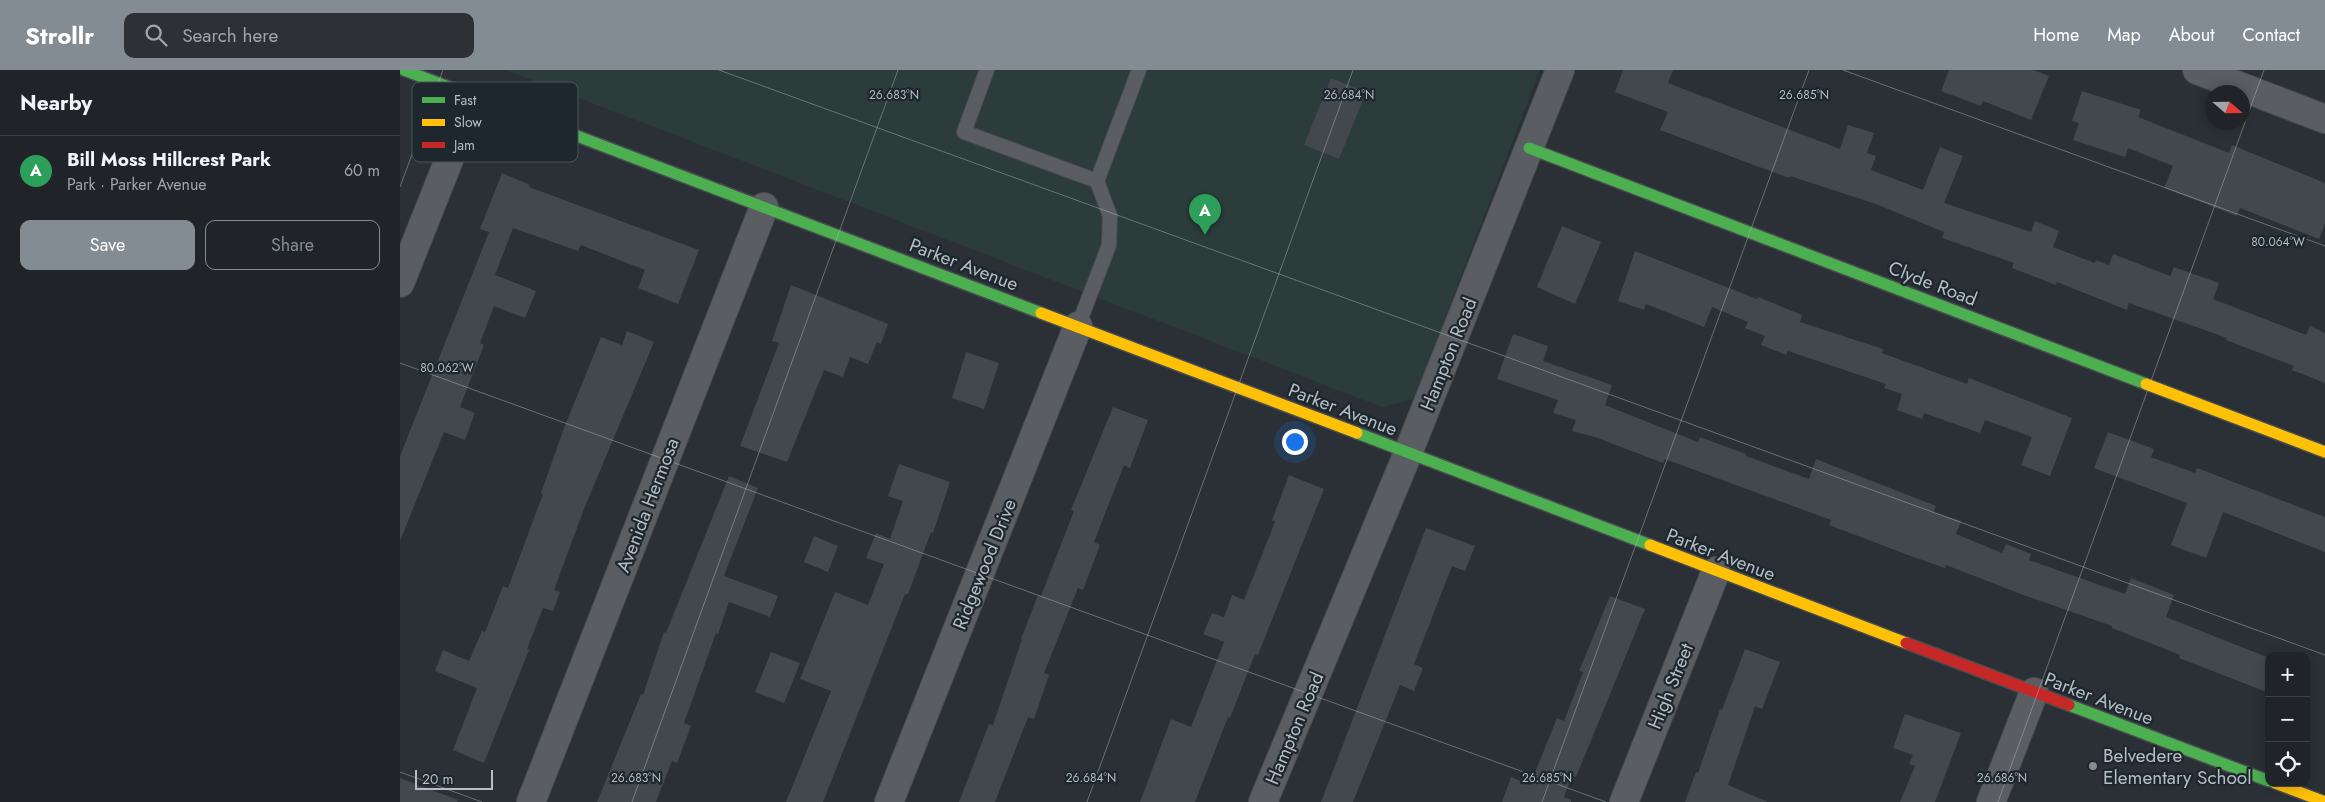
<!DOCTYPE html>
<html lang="en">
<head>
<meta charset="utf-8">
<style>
	body { margin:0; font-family:Jost,sans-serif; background:#2d3034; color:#f1f3f6 }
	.controls { position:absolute; right:15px; bottom:15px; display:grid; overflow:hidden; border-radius:10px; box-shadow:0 2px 12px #0003 }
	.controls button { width:45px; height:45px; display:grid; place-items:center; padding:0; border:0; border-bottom:1px solid #3d4145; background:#202428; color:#f1f3f6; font:25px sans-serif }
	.compass { position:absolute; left:1805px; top:15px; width:45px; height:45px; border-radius:50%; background:#202428; box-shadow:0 2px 12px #0003; rotate:110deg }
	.scale { position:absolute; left:15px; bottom:12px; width:78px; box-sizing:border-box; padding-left:5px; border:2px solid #b5bdc5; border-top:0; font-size:14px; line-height:18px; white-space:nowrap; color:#b5bdc5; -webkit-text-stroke:4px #1e272e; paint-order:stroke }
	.you { position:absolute; left:894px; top:371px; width:18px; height:18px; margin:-12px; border:4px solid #fff; border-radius:50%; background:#1a73e8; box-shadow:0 0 0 8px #1a73e833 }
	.badge { display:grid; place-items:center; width:32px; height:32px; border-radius:50%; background:#848c93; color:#fff; font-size:16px; font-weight:700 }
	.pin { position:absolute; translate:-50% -41px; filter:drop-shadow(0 1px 2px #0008) }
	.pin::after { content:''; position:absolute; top:26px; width:18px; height:15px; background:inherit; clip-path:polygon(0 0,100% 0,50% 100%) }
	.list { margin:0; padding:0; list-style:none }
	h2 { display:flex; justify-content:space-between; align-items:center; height:65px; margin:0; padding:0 20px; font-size:21px }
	h2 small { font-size:16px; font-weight:400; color:#a2a4a8 }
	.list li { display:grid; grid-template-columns:32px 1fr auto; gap:15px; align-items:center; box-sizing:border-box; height:70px; padding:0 20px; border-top:1px solid #3d4145 }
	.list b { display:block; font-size:19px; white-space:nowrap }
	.list p { margin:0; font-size:16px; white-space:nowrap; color:#a2a4a8 }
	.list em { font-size:16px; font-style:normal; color:#a2a4a8 }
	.actions { display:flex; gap:10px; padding:15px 20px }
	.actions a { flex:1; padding:11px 0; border:1px solid #848c93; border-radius:10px; text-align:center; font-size:18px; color:#848c93 }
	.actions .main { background:#848c93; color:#fff }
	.icon { flex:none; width:28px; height:28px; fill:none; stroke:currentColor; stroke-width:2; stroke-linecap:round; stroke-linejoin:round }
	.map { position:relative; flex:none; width:1925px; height:732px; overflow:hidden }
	header { display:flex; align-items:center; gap:30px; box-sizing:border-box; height:70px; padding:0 25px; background:#848c93; color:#fff }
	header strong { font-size:24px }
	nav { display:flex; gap:28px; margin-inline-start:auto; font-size:18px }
	.search { width:350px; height:45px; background:#2d3034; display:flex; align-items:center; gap:12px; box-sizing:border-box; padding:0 18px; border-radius:10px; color:#a2a4a8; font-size:19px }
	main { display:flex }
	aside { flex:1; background:#202428 }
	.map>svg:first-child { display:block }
	.green { fill:#2b3c3b }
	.building { fill:#43484d }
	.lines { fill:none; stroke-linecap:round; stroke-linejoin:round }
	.lane-casing { stroke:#484c50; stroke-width:16 }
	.street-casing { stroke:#484c50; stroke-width:30 }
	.fast-casing { stroke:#484c50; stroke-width:14 }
	.slow-casing { stroke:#484c50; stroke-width:14 }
	.jam-casing { stroke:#484c50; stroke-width:14 }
	.lane { stroke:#5a5e63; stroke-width:14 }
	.street { stroke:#5a5e63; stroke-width:28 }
	.fast { stroke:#4caf50; stroke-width:11 }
	.slow { stroke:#ffc107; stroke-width:11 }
	.jam { stroke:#c62828; stroke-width:11 }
	.ticks { fill:none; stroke:#b5bdc5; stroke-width:1; stroke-opacity:0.45 }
	.poi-dot { fill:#848c93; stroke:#1e272e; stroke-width:2 }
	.labels { text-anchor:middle; stroke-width:4.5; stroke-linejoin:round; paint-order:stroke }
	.street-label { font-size:19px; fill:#b5bdc5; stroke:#1e272e }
	.poi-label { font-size:19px; fill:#b5bdc5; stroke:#1e272e; text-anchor:start }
	.key { fill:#1e272e; stroke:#4b545b; stroke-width:1 }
	.key-label { font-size:14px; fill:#b5bdc5 }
	.ticks-label { font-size:12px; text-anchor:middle; fill:#b5bdc5; stroke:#1e272e; stroke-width:4.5; stroke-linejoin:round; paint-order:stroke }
</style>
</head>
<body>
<header>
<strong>Strollr</strong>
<div class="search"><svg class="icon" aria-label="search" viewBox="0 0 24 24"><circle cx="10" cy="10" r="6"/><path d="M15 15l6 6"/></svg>Search here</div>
<nav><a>Home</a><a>Map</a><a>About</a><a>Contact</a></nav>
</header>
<main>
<aside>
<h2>Nearby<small></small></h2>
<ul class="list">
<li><span class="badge" style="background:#2e9e5b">A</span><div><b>Bill Moss Hillcrest Park</b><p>Park · Parker Avenue</p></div><em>60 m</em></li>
</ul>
<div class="actions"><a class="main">Save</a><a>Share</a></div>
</aside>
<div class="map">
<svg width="1925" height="732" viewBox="0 0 1925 732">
	<rect width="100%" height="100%" fill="#2a3035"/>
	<polygon class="green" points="106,0 1140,0 1014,329 982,337"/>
	<g class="building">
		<polygon points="1223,0 1273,0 1268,13 1440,79 1448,55 1474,63 1467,83 1476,86 1471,100 1523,120 1540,77 1563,86 1544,133 1631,162 1635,151 1659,161 1653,177 1695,193 1696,190 1709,195 1713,184 1770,206 1774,197 1819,213 1813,229 1906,265 1910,256 1925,263 1925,313 1892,300 1894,296 1826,270 1827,268 1729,233 1727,240 1657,212 1656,215 1612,198 1614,193 1542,168 1544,162 1476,134 1390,106 1389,108 1260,60 1268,42 1215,22"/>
		<polygon points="1549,0 1633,0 1649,6 1631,50 1583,31 1581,36 1541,21"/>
		<polygon points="931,8 966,22 939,89 904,75"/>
		<polygon points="1682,21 1741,40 1738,47 1829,83 1832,75 1925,113 1925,154 1919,169 1840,138 1837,146 1764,118 1773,96 1728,78 1725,87 1673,70 1679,53 1672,51"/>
		<polygon points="102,103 130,115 129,117 299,180 278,234 238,218 245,200 181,175 178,181 113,158 95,205 136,221 125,248 94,236 80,273 84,275 60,337 75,343 65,370 44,362 0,471 0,386 89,162 80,159"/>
		<polygon points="1162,156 1201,172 1175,234 1137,217"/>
		<polygon points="1235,181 1357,229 1358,227 1402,245 1400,252 1483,279 1482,283 1567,314 1569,308 1672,348 1650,406 1621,395 1632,367 1585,350 1580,363 1524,343 1522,349 1497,340 1502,324 1484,318 1486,314 1388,281 1386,285 1361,275 1365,266 1345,258 1348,252 1312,237 1304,257 1246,234 1244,240 1218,231"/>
		<polygon points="391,215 488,254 481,274 477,272 468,294 450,287 443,307 424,300 387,392 340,376 379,273 372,271"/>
		<polygon points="227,261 254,272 184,439 154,520 160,522 153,541 143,538 127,579 129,580 84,693 53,680 77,618 35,601 43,580 69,591 82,561 85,562 103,516 108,518 143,424 141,423 164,358 201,267 222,275"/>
		<polygon points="1113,264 1148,276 1143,291 1212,315 1205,335 1298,372 1300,367 1346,384 1346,386 1409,409 1416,389 1536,436 1534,442 1561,451 1556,464 1602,483 1606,474 1631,484 1629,490 1725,524 1731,508 1774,525 1766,547 1869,588 1869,623 1779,588 1780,585 1712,558 1712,556 1626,526 1546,495 1545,498 1508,485 1429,455 1431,450 1265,389 1263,393 1195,367 1172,361 1176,350 1153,343 1158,330 1097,309"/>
		<polygon points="566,282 599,293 584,339 552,328"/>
		<polygon points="713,337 748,350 730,398 724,395 694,472 700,475 683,520 678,518 644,603 649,605 634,649 628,647 595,732 559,732 589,654 593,655 622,569 621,569 638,525 641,526 674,441 671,440"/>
		<polygon points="1708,362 1754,379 1751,387 1795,403 1797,398 1925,447 1925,482 1823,442 1806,488 1771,475 1787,433 1694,398"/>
		<polygon points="499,394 550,412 533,463 531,462 508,524 505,524 423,732 386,732 431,621 400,609 435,522 468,535 484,494 466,488 476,463 490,469 503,431 488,426"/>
		<polygon points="889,405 924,419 858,585 855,584 830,648 828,647 795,732 740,732 771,649 791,657 824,572 803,564 812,543 824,547 832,525 844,530 875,452 872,450"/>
		<polygon points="329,406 358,418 324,506 378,526 370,547 329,532 318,564 316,563 284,653 291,656 277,693 272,691 256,732 197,732 241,624 243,625 264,562 266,563"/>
		<polygon points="1026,458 1075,476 1065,501 1052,496 1014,594 1023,598 1014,621 1000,615 953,732 921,732"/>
		<polygon points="414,466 438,476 428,502 404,492"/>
		<polygon points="1210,526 1245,539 1176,707 1172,706 1164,727 1171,730 1171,732 1102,732 1111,707 1130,715 1157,648 1164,651 1183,602 1179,601"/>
		<polygon points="1345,579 1380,592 1362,639 1355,636 1328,715 1368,732 1285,732 1296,702 1298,703 1320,639 1322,640"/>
		<polygon points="371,582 400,593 384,633 355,622"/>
		<polygon points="1505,644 1561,663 1535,732 1500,732 1515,696 1509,694 1513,685 1493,678"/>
		<polygon points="0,708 58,730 57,732 0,732"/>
	</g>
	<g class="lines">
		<defs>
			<g id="lane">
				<polyline points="587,0 564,62 697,111"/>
				<polyline points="678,256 709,175 710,146 697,111 739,0"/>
			</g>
			<g id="street">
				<polyline points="1797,0 1925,49"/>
				<polyline points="0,213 74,27"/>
				<polyline points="131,732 364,137"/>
				<polyline points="489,732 678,256"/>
				<polyline points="863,732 1008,383 1160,0"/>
				<polyline points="1224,732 1316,501"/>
				<polyline points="1591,732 1634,622"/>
			</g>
			<g id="fast">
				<polyline points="4,0 641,243"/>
				<polyline points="1129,78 1746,314"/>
				<polyline points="957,363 1250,475"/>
				<polyline points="1669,635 1869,711"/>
			</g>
			<g id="slow">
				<polyline points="641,243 957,363"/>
				<polyline points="1746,314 1925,382"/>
				<polyline points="1250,475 1506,573"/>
				<polyline points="1875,713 1925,732"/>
			</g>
			<polyline id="jam" points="1506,573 1669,635"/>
		</defs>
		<use href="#lane" class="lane-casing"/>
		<use href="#street" class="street-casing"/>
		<use href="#fast" class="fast-casing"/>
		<use href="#slow" class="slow-casing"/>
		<use href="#jam" class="jam-casing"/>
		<use href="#lane" class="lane"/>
		<use href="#street" class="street"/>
		<use href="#fast" class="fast"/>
		<use href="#slow" class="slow"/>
		<use href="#jam" class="jam"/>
	</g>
	<path class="ticks" d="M319,0L1925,585M1443,0L1925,176M0,117L43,0M0,293L1206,732M0,702L82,732M232,732L498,0M687,732L953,0M1142,732L1409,0M1598,732L1864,0"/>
	<circle class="poi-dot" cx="1693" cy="696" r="5"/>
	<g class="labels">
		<g class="street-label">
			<text transform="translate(564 194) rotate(21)" y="7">Parker Avenue</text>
			<text transform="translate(1533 213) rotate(21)" y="7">Clyde Road</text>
			<text transform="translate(1048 284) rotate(-68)" y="7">Hampton Road</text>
			<text transform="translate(943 339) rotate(21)" y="7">Parker Avenue</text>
			<text transform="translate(247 435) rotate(-69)" y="7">Avenida Hermosa</text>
			<text transform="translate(1321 484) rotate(21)" y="7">Parker Avenue</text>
			<text transform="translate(584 494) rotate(-68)" y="7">Ridgewood Drive</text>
			<text transform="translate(1270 616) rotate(-68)" y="7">High Street</text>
			<text transform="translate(1699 628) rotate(21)" y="7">Parker Avenue</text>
			<text transform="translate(894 658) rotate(-67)" y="7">Hampton Road</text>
		</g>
		<g class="poi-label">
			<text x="1703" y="692">Belvedere<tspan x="1703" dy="22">Elementary School</tspan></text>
		</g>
	</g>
	<rect x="12" y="12" width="166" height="80" rx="8" class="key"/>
	<rect x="22" y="27" width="23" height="6" fill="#4caf50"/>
	<rect x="22" y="49" width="23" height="7" fill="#ffc107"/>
	<rect x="22" y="72" width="23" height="6" fill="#c62828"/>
	<g class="key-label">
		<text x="54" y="35">Fast</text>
		<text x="54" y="57">Slow</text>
		<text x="54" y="80">Jam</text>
	</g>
	<g class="ticks-label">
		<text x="494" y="29">26.683°N</text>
		<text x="949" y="29">26.684°N</text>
		<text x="1404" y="29">26.685°N</text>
		<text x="1878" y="176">80.064°W</text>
		<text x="47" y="302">80.062°W</text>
		<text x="236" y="712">26.683°N</text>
		<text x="691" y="712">26.684°N</text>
		<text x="1147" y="712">26.685°N</text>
		<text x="1602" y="712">26.686°N</text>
	</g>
</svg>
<div class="controls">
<button>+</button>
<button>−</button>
<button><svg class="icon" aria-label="locate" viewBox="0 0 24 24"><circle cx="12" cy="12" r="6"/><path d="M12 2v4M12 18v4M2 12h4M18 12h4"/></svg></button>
</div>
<svg class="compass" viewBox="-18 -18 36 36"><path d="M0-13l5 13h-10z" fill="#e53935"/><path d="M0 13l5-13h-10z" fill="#a2a4a8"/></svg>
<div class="scale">20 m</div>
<div class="you"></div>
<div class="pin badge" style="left:805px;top:165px;background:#2e9e5b">A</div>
</div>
</main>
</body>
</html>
